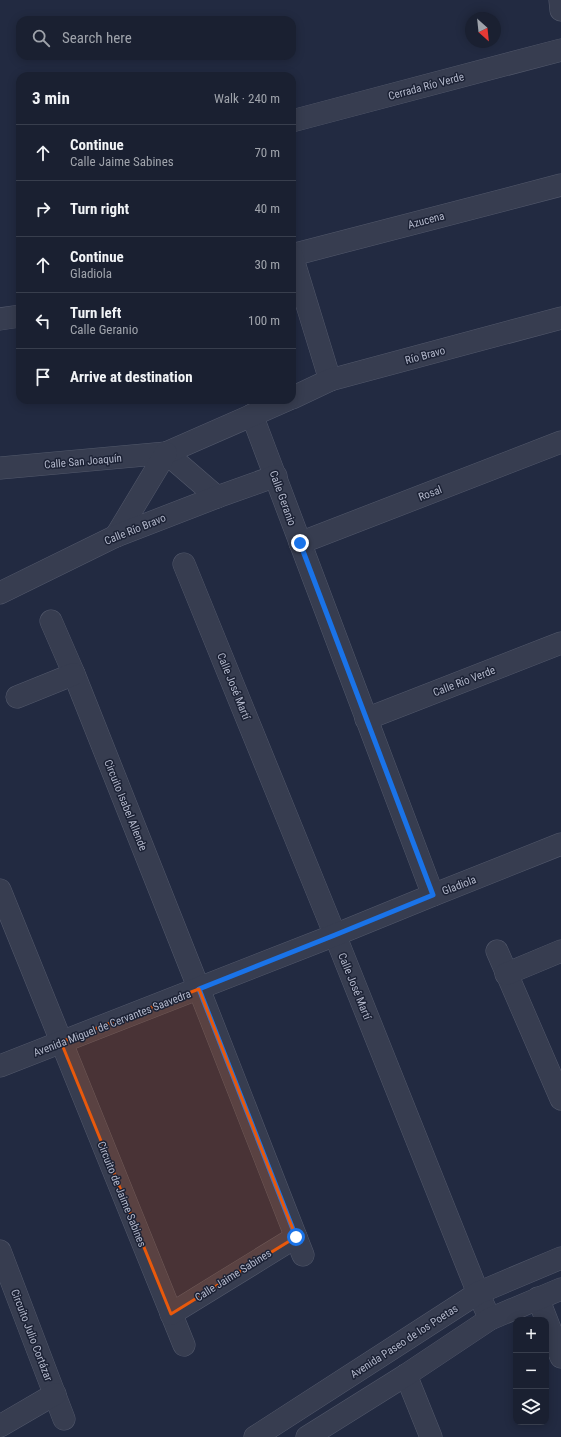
<!DOCTYPE html>
<html lang="en">
<head>
<meta charset="utf-8">
<style>
	body { margin:0; font-family:"Roboto Condensed",sans-serif; background:#272d3d; color:#f1f3f6 }
	.controls { position:absolute; right:12px; bottom:12px; display:grid; overflow:hidden; border-radius:8px; box-shadow:0 2px 10px #0003 }
	.controls button { width:36px; height:36px; display:grid; place-items:center; padding:0; border:0; border-bottom:1px solid #383e4d; background:#1a2031; color:#f1f3f6; font:20px sans-serif }
	.compass { position:absolute; left:465px; top:12px; width:36px; height:36px; border-radius:50%; background:#1a2031; box-shadow:0 2px 10px #0003; rotate:153deg }
	.stop { position:absolute; width:12px; height:12px; margin:-9px; border:3px solid #1a73e8; border-radius:50%; background:#fff }
	.stop.end { background:#1a73e8; border-color:#fff; box-shadow:0 1px 4px #0008 }
	.list { margin:0; padding:0; list-style:none }
	h2 { display:flex; justify-content:space-between; align-items:center; height:52px; margin:0; padding:0 16px; font-size:17px }
	h2 small { font-size:13px; font-weight:400; color:#9fa3ab }
	.list li { display:grid; grid-template-columns:26px 1fr auto; gap:12px; align-items:center; box-sizing:border-box; height:56px; padding:0 16px; border-top:1px solid #383e4d }
	.list b { display:block; font-size:15px; white-space:nowrap }
	.list p { margin:0; font-size:13px; white-space:nowrap; color:#9fa3ab }
	.list em { font-size:13px; font-style:normal; color:#9fa3ab }
	.icon { flex:none; width:22px; height:22px; fill:none; stroke:currentColor; stroke-width:2; stroke-linecap:round; stroke-linejoin:round }
	.map { position:relative; flex:none; width:561px; height:1437px; overflow:hidden }
	.search { position:absolute; background:#1a2031; box-shadow:0 2px 10px #0003; left:16px; top:16px; width:280px; height:44px; display:flex; align-items:center; gap:10px; box-sizing:border-box; padding:0 14px; border-radius:12px; color:#9fa3ab; font-size:15px }
	.panel { position:absolute; background:#1a2031; box-shadow:0 2px 10px #0003; left:16px; top:72px; width:280px; height:332px; border-radius:12px }
	.map>svg:first-child { display:block }
	.lines { fill:none; stroke-linecap:round; stroke-linejoin:round }
	.minor-casing { stroke:#52586b; stroke-width:23 }
	.tertiary-casing { stroke:#52586b; stroke-width:23 }
	.minor { stroke:#373d50; stroke-width:22 }
	.tertiary { stroke:#373d50; stroke-width:22 }
	.route { stroke:#1a73e8; stroke-width:5 }
	.marked { fill:#e8590c; fill-opacity:0.2; stroke:#e8590c; stroke-width:3; stroke-linejoin:round }
	.labels { text-anchor:middle; stroke-width:3; stroke-linejoin:round; paint-order:stroke }
	.street-label { font-size:11px; fill:#b3b8cb; stroke:#1c2235 }
</style>
</head>
<body>
<div class="map">
<svg width="561" height="1437" viewBox="0 0 561 1437">
	<rect width="100%" height="100%" fill="#222a41"/>
	<g class="lines">
		<defs>
			<g id="minor">
				<polyline points="560,0 561,10"/>
				<polyline points="292,121 561,50"/>
				<polyline points="292,255 561,185"/>
				<polyline points="292,256 330,380"/>
				<polyline points="0,319 20,316"/>
				<polyline points="292,398 330,380 561,318"/>
				<polyline points="252,415 433,895"/>
				<polyline points="166,453 217,497"/>
				<polyline points="0,468 166,453 287,400"/>
				<polyline points="116,536 166,453"/>
				<polyline points="300,543 561,442"/>
				<polyline points="184,564 335,935 478,1293 490,1319"/>
				<polyline points="0,593 116,536 217,497 276,476"/>
				<polyline points="51,621 74,674 199,989 303,1255"/>
				<polyline points="17,697 74,674"/>
				<polyline points="366,719 561,643"/>
				<polyline points="0,890 184,1345"/>
				<polyline points="497,951 561,1099"/>
				<polyline points="506,974 561,951"/>
				<polyline points="0,1066 335,935 433,895 561,844"/>
				<polyline points="0,1251 64,1419"/>
				<polyline points="538,1298 561,1357"/>
				<polyline points="171,1314 296,1237"/>
				<polyline points="406,1375 431,1437"/>
				<polyline points="0,1426 55,1394"/>
			</g>
			<g id="tertiary">
				<polyline points="255,1437 478,1293 561,1258"/>
				<polyline points="307,1437 406,1375 490,1319 561,1289"/>
			</g>
		</defs>
		<use href="#minor" class="minor-casing"/>
		<use href="#tertiary" class="tertiary-casing"/>
		<use href="#minor" class="minor"/>
		<use href="#tertiary" class="tertiary"/>
	</g>
	<g class="lines">
		<polyline class="route" points="296,1237 199,989 335,935 433,895 300,543"/>
	</g>
	<path class="marked" d="M199,989L296,1237L171,1314L61,1042Z"/>
	<g class="labels">
		<g class="street-label">
			<text transform="translate(426 86) rotate(-15)" y="4">Cerrada Río Verde</text>
			<text transform="translate(426 220) rotate(-15)" y="4">Azucena</text>
			<text transform="translate(425 355) rotate(-15)" y="4">Río Bravo</text>
			<text transform="translate(83 461) rotate(-5)" y="4">Calle San Joaquín</text>
			<text transform="translate(430 493) rotate(-21)" y="4">Rosal</text>
			<text transform="translate(283 498) rotate(70)" y="4">Calle Geranio</text>
			<text transform="translate(135 529) rotate(-22)" y="4">Calle Río Bravo</text>
			<text transform="translate(464 681) rotate(-21)" y="4">Calle Río Verde</text>
			<text transform="translate(234 686) rotate(68)" y="4">Calle José Martí</text>
			<text transform="translate(126 805) rotate(68)" y="4">Circuito Isabel Allende</text>
			<text transform="translate(459 885) rotate(-21)" y="4">Gladiola</text>
			<text transform="translate(355 986) rotate(68)" y="4">Calle José Martí</text>
			<text transform="translate(112 1023) rotate(-21)" y="4">Avenida Miguel de Cervantes Saavedra</text>
			<text transform="translate(122 1194) rotate(68)" y="4">Circuito de Jaime Sabines</text>
			<text transform="translate(233 1275) rotate(-32)" y="4">Calle Jaime Sabines</text>
			<text transform="translate(32 1335) rotate(69)" y="4">Circuito Julio Cortázar</text>
			<text transform="translate(404 1341) rotate(-33)" y="4">Avenida Paseo de los Poetas</text>
		</g>
	</g>
</svg>
<div class="controls">
<button>+</button>
<button>−</button>
<button><svg class="icon" aria-label="layers" viewBox="0 0 24 24"><path d="M12 4l9 5-9 5-9-5zM3 14l9 5 9-5"/></svg></button>
</div>
<svg class="compass" viewBox="-18 -18 36 36"><path d="M0-13l5 13h-10z" fill="#e53935"/><path d="M0 13l5-13h-10z" fill="#9fa3ab"/></svg>
<div class="stop" style="left:296px;top:1237px"></div>
<div class="stop end" style="left:300px;top:543px"></div>
<div class="search"><svg class="icon" aria-label="search" viewBox="0 0 24 24"><circle cx="10" cy="10" r="6"/><path d="M15 15l6 6"/></svg>Search here</div>
<section class="panel">
<h2>3 min<small>Walk · 240 m</small></h2>
<ul class="list">
<li><svg class="icon" aria-label="ahead" viewBox="0 0 24 24"><path d="M12 20V5M6 11l6-6 6 6"/></svg><div><b>Continue</b><p>Calle Jaime Sabines</p></div><em>70 m</em></li>
<li><svg class="icon" aria-label="right" viewBox="0 0 24 24"><path d="M7 20v-9h11M14 6l5 5-5 5"/></svg><div><b>Turn right</b></div><em>40 m</em></li>
<li><svg class="icon" aria-label="ahead" viewBox="0 0 24 24"><path d="M12 20V5M6 11l6-6 6 6"/></svg><div><b>Continue</b><p>Gladiola</p></div><em>30 m</em></li>
<li><svg class="icon" aria-label="left" viewBox="0 0 24 24"><path d="M17 20v-9H6M10 6l-5 5 5 5"/></svg><div><b>Turn left</b><p>Calle Geranio</p></div><em>100 m</em></li>
<li><svg class="icon" aria-label="arrive" viewBox="0 0 24 24"><path d="M6 21V4h12l-3 4 3 4H6"/></svg><div><b>Arrive at destination</b></div></li>
</ul>
</section>
</div>
</body>
</html>
